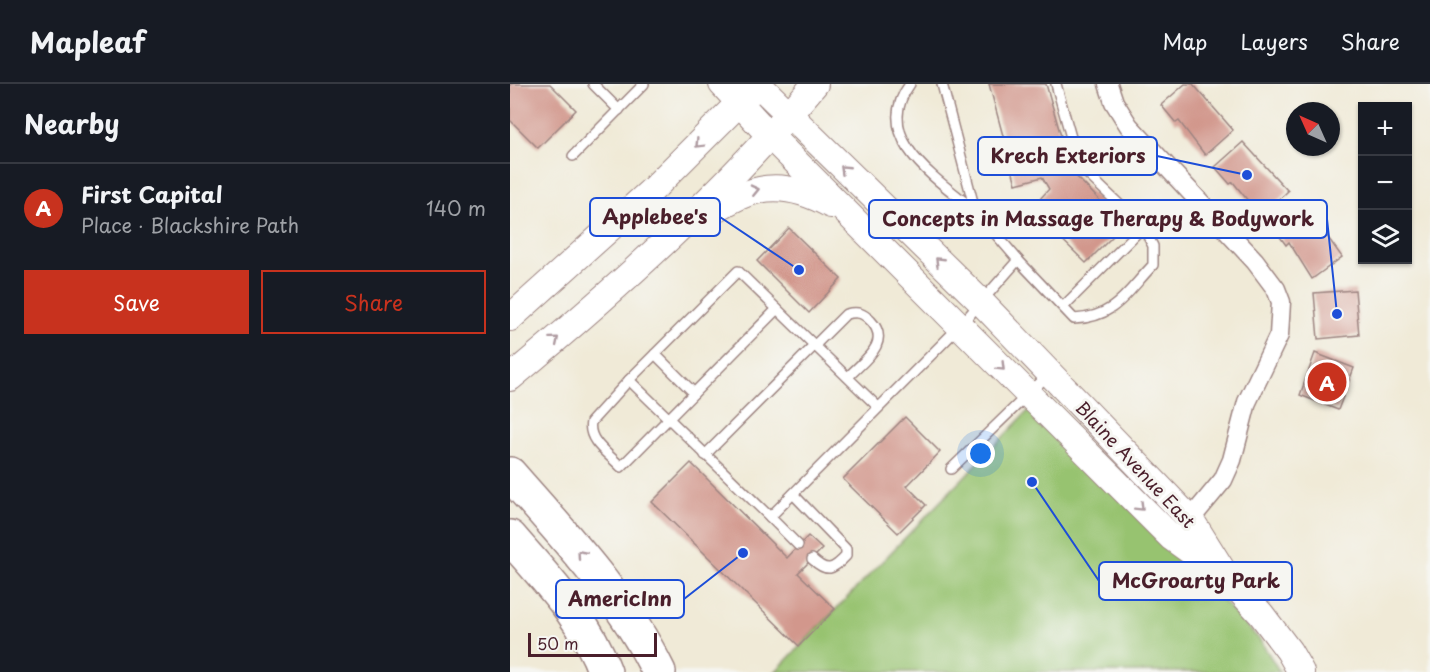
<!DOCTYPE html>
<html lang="en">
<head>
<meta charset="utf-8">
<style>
	body { margin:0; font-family:"Playpen Sans",sans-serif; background:#20242c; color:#f1f3f6 }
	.controls { position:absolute; right:18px; top:18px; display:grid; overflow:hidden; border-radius:0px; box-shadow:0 2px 4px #0004 }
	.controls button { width:54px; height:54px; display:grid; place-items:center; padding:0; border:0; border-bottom:2px solid #363941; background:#171b24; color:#f1f3f6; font:30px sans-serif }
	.compass { position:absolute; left:776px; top:18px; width:54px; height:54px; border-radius:50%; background:#171b24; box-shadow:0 2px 4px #0004; rotate:315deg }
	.scale { position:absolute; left:18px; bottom:15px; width:129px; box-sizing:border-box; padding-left:6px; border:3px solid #4a1f2b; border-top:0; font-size:16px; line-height:21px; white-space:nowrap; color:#4a1f2b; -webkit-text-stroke:4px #f6f6f2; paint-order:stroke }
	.you { position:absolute; left:471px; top:370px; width:21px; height:21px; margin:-15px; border:4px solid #fff; border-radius:50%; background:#1a73e8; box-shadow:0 0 0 9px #1a73e833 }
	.badge { display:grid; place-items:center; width:39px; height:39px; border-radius:50%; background:#c8321e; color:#fff; font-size:20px; font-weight:700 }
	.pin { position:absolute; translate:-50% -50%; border:3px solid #fff; box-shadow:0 2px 6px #0006 }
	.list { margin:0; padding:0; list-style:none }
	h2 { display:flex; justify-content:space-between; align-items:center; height:78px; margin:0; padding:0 24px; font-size:26px }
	h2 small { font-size:20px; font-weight:400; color:#9ea1a6 }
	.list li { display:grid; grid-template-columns:39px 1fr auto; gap:18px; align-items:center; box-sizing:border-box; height:90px; padding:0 24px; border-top:2px solid #363941 }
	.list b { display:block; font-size:22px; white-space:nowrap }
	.list p { margin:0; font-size:20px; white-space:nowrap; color:#9ea1a6 }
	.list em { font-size:20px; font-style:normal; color:#9ea1a6 }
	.actions { display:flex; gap:12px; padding:18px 24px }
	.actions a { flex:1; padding:14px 0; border:2px solid #c8321e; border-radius:0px; text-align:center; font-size:21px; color:#c8321e }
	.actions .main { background:#c8321e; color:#fff }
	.icon { flex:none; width:33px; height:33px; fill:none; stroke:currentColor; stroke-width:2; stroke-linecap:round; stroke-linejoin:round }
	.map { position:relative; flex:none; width:920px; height:588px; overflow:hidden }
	header { display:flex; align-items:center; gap:36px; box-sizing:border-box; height:84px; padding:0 30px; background:#171b24; border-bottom:2px solid #363941 }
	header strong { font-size:28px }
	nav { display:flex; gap:33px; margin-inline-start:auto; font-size:21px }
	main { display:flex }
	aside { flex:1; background:#171b24 }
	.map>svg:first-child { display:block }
	.green { fill:#97c370; stroke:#70714e; stroke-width:1.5 }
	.building { fill:#d2978c }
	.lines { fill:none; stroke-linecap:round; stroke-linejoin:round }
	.lane-casing { stroke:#9d8481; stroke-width:12 }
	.street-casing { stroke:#9d8481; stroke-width:21 }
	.secondary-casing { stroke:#9d8481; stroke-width:28 }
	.highway-casing { stroke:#9d8481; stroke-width:36 }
	.lane { stroke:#fff; stroke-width:9 }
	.street { stroke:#fff; stroke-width:18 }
	.secondary { stroke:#fff; stroke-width:26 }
	.highway { stroke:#fff; stroke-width:33 }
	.oneway { stroke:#ae9aa0 }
	.labels { text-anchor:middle; stroke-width:6; stroke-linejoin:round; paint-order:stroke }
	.street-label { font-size:18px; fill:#4a1f2b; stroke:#f6f6f2 }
	.leader { fill:none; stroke:#1d4ed8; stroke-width:2 }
	.callout-dot { fill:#1d4ed8; stroke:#f6f6f2; stroke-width:2 }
	.callout { fill:#f6f6f2; stroke:#1d4ed8; stroke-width:2 }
	.callout-label { font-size:20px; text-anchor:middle; font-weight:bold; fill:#4a1f2b }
</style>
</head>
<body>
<header>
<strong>Mapleaf</strong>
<nav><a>Map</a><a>Layers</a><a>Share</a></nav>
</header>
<main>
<aside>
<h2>Nearby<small></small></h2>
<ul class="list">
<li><span class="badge">A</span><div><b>First Capital</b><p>Place · Blackshire Path</p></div><em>140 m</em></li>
</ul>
<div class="actions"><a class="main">Save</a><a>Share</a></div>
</aside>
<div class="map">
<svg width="920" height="588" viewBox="0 0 920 588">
	<rect width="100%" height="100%" fill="#f6f6f2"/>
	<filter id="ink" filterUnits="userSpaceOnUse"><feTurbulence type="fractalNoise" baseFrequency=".0167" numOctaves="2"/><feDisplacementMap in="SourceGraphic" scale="12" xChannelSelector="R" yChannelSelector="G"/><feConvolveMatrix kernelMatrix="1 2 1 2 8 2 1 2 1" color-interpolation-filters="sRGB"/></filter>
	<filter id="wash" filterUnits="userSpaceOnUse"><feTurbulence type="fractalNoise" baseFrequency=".008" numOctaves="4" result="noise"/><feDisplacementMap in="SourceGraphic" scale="24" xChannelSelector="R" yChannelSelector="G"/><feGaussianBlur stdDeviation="1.35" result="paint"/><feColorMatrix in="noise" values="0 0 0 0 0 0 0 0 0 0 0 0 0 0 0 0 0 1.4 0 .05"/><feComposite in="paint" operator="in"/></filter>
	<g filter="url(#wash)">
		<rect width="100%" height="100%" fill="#f0ead7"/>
		<polygon class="green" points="520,325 670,472 750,556 770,588 265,588"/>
		<g id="blocks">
			<g class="building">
				<polygon points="0,0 40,0 66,26 28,64 0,36"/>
				<polygon points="479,0 536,0 561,87 614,141 576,179 521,125 539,105 532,93 506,100"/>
				<polygon points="675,0 683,0 723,46 695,71 669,37 666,39 651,21"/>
				<polygon points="733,58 778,107 751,133 723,98 720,100 705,83"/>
				<polygon points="794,120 832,173 802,195 779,158 776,161 762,142"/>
				<polygon points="279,144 331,195 299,229 247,177"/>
				<polygon points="845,206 849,251 808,255 804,209"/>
				<polygon points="805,269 844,284 828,326 790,311"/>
				<polygon points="395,333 430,368 397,402 416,421 388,449 333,395"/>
				<polygon points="181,379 277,474 298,452 312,465 288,489 325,525 289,562 142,418"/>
			</g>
		</g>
	</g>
	<g filter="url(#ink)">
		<use href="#blocks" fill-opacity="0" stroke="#9d8481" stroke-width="1.5"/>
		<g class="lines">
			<defs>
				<g id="lane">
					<polyline points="83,0 109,26"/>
					<path d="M400,0C360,54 428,96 465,126"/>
					<path d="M432,0L465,126L508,176L564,235C606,233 616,209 643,181V162L633,143L569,82L546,0"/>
					<polyline points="63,72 134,0"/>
					<polyline points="553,223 633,143"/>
					<polyline points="145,270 184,309"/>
					<path d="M119,296L81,338C77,357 99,370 111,383L267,225"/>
					<polyline points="367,322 228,187 119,296 260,433 450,242 508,176"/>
					<path d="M195,371L336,230C348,227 353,229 361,237C382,259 353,277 338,293"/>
					<polyline points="441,385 538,291"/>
					<path d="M283,410L336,465V472C323,486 317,489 302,475"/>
					<polyline points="260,433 288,461"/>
				</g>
				<polyline id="street" points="598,0 604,18 619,42 745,177 766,205 771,218 769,251 737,318 722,376 713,396 674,443"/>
				<g id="secondary">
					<polyline points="212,0 259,51 662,454 705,485"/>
					<polyline points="248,0 471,218 681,436 716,492 751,530 779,567 791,588"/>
					<path d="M197,131C241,101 272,94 321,121"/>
					<polyline points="0,234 140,108 241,7"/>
					<path d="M0,294C108,204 215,108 305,0"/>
				</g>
				<g id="highway">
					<path d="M0,390C55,453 112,512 149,588"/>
					<path d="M0,453C36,495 76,535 95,588"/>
				</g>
			</defs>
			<use href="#lane" class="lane-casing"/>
			<use href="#street" class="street-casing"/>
			<use href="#secondary" class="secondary-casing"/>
			<use href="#highway" class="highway-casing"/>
			<use href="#lane" class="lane"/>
			<use href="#street" class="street"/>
			<use href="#secondary" class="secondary"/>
			<use href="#highway" class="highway"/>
		</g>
		<defs><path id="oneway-chevron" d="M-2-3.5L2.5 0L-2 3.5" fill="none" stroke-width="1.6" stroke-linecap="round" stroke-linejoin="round" transform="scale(1.5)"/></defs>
		<g class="oneway">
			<use href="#oneway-chevron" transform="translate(189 60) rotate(135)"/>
			<use href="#oneway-chevron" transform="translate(334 85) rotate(-136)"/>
			<use href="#oneway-chevron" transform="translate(245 106) rotate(-13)"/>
			<use href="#oneway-chevron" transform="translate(429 177) rotate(-136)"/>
			<use href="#oneway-chevron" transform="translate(45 256) rotate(-40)"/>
			<use href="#oneway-chevron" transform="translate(491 283) rotate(45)"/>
			<use href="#oneway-chevron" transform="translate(630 423) rotate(45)"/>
			<use href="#oneway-chevron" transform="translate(71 470) rotate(-131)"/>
		</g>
	</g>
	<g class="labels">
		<g class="street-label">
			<text transform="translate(625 381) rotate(47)" y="6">Blaine Avenue East</text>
		</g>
	</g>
	<path class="leader" d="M737 91L647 72M289 186L210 133M827 230L817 135M522 398L589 497M233 469L174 515"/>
	<g class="callout-dot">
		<circle cx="737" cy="91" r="6"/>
		<circle cx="289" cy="186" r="6"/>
		<circle cx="827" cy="230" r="6"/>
		<circle cx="522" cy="398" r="6"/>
		<circle cx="233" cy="469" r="6"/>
	</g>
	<g class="callout">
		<rect x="468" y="53" width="179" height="38" rx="6"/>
		<rect x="80" y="114" width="130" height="38" rx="6"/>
		<rect x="359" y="116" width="458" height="38" rx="6"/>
		<rect x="589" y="478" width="193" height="38" rx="6"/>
		<rect x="46" y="496" width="128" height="38" rx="6"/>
	</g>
	<g class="callout-label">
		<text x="558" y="79">Krech Exteriors</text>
		<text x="145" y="140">Applebee's</text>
		<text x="588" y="142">Concepts in Massage Therapy &amp; Bodywork</text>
		<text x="686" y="504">McGroarty Park</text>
		<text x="110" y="522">AmericInn</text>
	</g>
</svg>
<div class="controls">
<button>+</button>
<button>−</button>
<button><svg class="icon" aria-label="layers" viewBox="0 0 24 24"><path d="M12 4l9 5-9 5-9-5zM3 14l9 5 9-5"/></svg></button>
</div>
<svg class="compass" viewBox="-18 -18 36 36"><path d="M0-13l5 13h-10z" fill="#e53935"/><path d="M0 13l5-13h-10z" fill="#9ea1a6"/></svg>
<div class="scale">50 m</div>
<div class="you"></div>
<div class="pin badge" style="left:817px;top:298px">A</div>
</div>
</main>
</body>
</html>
